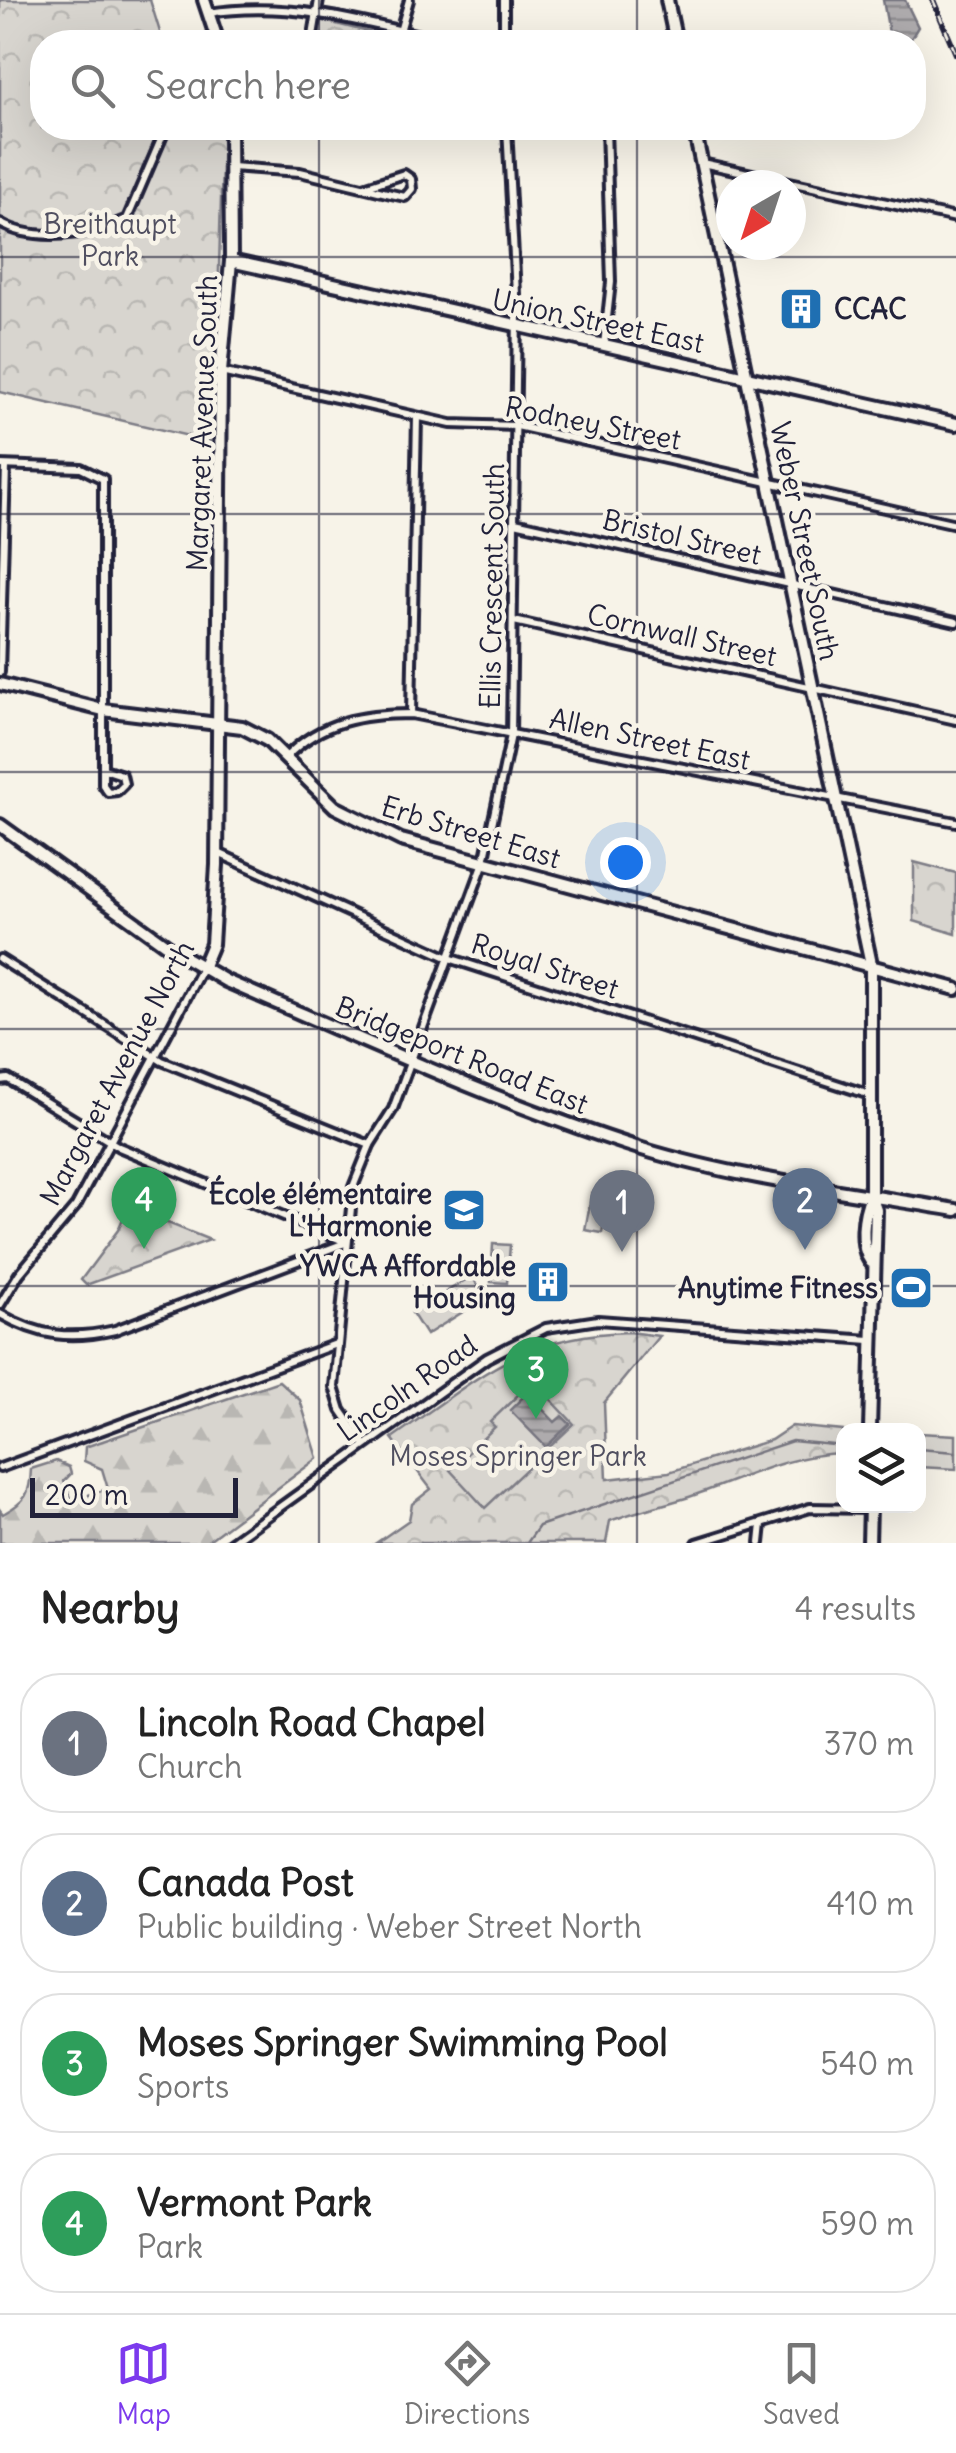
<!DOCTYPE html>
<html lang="en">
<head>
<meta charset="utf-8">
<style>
	body { margin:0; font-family:Delius,sans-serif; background:#f6f6f6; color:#222 }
	.controls { position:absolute; right:30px; bottom:30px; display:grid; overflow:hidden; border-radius:20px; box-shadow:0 10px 40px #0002 }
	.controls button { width:90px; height:90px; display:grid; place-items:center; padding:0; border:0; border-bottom:2px solid #e0e0e0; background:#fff; color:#222; font:50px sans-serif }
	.compass { position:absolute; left:716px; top:170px; width:90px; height:90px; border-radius:50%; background:#fff; box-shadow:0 10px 40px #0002; rotate:219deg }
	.scale { position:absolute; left:30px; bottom:25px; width:208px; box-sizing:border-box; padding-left:10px; border:5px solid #22223b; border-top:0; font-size:28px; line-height:35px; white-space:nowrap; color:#22223b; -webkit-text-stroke:8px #f7f3e8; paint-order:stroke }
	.you { position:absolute; left:625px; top:862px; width:35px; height:35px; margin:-25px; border:8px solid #fff; border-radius:50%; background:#1a73e8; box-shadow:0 0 0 15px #1a73e833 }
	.badge { display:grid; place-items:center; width:65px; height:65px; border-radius:50%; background:#7c3aed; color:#fff; font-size:32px; font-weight:700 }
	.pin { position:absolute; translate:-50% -82px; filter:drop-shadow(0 2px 5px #0008) }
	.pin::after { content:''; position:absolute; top:52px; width:35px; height:30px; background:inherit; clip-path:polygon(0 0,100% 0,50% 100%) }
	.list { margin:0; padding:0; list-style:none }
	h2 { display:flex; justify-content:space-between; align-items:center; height:130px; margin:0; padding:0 40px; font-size:42px }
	h2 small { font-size:32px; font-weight:400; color:#767676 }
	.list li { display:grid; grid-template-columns:65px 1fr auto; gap:30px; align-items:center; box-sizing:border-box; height:140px; margin:0 20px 20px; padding:0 20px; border:2px solid #e0e0e0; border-radius:40px }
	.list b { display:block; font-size:38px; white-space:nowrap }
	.list p { margin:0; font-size:32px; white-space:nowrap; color:#767676 }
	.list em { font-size:32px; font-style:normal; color:#767676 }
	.icon { flex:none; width:55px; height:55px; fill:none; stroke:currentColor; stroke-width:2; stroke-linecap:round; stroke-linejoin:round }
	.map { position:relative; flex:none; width:956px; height:1543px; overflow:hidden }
	.search { position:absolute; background:#fff; box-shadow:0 10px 40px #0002; left:30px; right:30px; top:30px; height:110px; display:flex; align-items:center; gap:25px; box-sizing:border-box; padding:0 35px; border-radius:40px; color:#767676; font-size:38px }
	.sheet { height:770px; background:#fff }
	nav { display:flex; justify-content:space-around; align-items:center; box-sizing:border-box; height:140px; border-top:2px solid #e0e0e0; background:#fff; font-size:28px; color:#767676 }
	nav a { display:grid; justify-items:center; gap:5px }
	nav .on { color:#7c3aed }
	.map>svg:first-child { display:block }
	.forest { fill:url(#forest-firs); stroke:#7d7c85; stroke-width:2.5 }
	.park { fill:url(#park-crowns); stroke:#7d7c85; stroke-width:2.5 }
	.pitch { fill:#d8d5cf; stroke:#7d7c85; stroke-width:2.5 }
	.water { fill:url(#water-rules); stroke:#76747f; stroke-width:2.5 }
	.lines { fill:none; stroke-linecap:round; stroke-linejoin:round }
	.stream { stroke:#76747f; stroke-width:2.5 }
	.street-casing { stroke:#22223b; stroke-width:14 }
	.secondary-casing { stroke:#22223b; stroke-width:18 }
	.street { stroke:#f7f3e8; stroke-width:6 }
	.secondary { stroke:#f7f3e8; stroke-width:10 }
	.rail-casing { stroke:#22223b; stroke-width:6 }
	.rail { stroke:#f7f3e8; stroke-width:2.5; stroke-dasharray:8; stroke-linecap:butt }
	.grid { fill:none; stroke:#22223b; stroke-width:2.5; stroke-opacity:0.55 }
	.labels { text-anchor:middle; stroke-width:9; stroke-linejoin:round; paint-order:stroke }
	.park-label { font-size:28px; fill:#504f60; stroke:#f7f3e8 }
	.poi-label { font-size:28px; font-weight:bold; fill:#22223b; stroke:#f7f3e8; text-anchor:end }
	.street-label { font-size:28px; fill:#22223b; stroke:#f7f3e8 }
</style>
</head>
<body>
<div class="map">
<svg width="956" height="1543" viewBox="0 0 956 1543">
	<defs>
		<pattern id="forest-firs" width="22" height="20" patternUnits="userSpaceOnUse" patternTransform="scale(2.5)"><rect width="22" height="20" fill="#d8d5cf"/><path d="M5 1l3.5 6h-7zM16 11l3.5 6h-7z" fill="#b9b7b3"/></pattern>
		<pattern id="park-crowns" width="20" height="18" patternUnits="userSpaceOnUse" patternTransform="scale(2.5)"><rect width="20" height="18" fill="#d8d5cf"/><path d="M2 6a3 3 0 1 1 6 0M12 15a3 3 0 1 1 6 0" fill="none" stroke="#b9b7b3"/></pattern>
		<pattern id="water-rules" width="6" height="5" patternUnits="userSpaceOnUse" patternTransform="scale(2.5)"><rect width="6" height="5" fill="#aeabad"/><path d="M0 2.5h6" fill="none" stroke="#8d8b8e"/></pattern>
	</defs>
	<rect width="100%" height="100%" fill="#f7f3e8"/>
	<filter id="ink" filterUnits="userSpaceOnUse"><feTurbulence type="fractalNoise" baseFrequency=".01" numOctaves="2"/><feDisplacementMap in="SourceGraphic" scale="20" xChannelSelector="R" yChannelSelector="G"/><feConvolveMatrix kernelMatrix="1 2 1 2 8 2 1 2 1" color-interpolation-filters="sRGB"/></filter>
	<g filter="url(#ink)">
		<path class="forest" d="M279,1381L300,1400L318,1458L205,1543H0V1510L3,1514C26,1501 30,1495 31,1469L56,1461L69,1467L71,1474L64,1481L72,1500L108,1489L102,1469L84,1461L85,1447Z"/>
		<g class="park">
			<polygon points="0,0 150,0 163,42 42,42 42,128 223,128 214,442 0,392"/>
			<polygon points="320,20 393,38 392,42 319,42"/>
			<polygon points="914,862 956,873 956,934 914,921"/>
			<polygon points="128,1207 210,1240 86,1285 81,1280 118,1230"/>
			<path d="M629,1332L659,1336L604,1403L607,1479L669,1472L771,1440L792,1426L843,1431V1453C788,1454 738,1481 686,1498C660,1506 635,1511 610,1521L606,1543H376L409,1520L412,1504L431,1489L392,1438C479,1378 519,1335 629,1332Z"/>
			<polygon points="919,1433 956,1435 956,1469 919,1467"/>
		</g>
		<g class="pitch">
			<polygon points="592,1193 609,1197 602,1233 585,1230"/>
			<polygon points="493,1244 510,1245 507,1283 491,1282"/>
			<polygon points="472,1276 485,1298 426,1335 412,1313"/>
			<polygon points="524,1389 542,1390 574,1424 485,1508 450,1470 495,1427 490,1422"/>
		</g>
		<g class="water">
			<polygon points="883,0 905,0 918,27 909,42 896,41 889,33"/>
			<polygon points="527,1393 555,1422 562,1416 570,1424 546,1447 510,1410"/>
		</g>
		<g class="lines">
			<g class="stream">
				<polyline points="918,1449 956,1452"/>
				<polyline points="527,1543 539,1526 792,1441 844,1446"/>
			</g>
			<defs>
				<g id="street">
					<path d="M209,13C290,0 369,23 448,42"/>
					<polyline points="312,42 319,0"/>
					<polyline points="397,42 409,0"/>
					<polyline points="504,42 504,0"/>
					<polyline points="702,163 956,218"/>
					<polyline points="231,167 300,172 391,194 405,197 412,189 411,179 404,174 364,187"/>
					<path d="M0,223C34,243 93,235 127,219L166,128"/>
					<polyline points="604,345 611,282 606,128"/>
					<polyline points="221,372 451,424 517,426 956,524"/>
					<polyline points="0,465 81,468 103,479 103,785 108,792 117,791 124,784 122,775 104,769"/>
					<polyline points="515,522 956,622"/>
					<polyline points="514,621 956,720"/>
					<polyline points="0,672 6,467"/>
					<polyline points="411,714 417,417"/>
					<path d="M286,757C321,721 363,714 411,714L956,822"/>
					<polyline points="216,852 449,958 870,1095"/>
					<polyline points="0,959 162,1061 370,1145"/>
					<polyline points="0,1080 8,1079 119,1147 346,1242"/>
					<polyline points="0,1305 19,1274 76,1206 202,968"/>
					<path d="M0,1314C40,1337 71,1340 115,1330L345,1243"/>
					<polyline points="365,1445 341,1410 334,1387 353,1187 370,1145 393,1109 484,862 511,735 517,312 507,128"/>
					<polyline points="0,1468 336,1344"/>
					<polyline points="230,1543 487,1358 546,1328 598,1320 870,1340"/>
					<polyline points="697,1543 810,1508 870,1509"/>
					<polyline points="760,1543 762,1524"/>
				</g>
				<g id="secondary">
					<polyline points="204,0 218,42"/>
					<polyline points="667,0 676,42"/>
					<polyline points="694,128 871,964 871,1196 876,1210 870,1430"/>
					<polyline points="231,261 956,424"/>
					<polyline points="0,684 103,710 242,727 267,740 335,807 401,840 956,989"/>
					<path d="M0,825L176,952L226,981C363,1040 500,1104 642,1149C743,1180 852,1192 956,1210"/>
					<polyline points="202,968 212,944 217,865 221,372 231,261 230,128"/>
					<path d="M871,1262C859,1246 863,1214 871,1196"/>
					<polyline points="869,1543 870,1506"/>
				</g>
			</defs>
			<use href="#street" class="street-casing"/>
			<use href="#secondary" class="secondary-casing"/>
			<use href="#street" class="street"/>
			<use href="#secondary" class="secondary"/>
			<defs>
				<polyline id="rail" points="933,0 956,54"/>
			</defs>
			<use href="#rail" class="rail-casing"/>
			<use href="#rail" class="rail"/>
		</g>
	</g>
	<path class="grid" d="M319,0V42M637,0V42M319,128V1543M637,128V1543M0,257H956M0,514H956M0,772H956M0,1029H956M0,1286H956"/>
	<defs>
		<symbol id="building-square" viewBox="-11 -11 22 22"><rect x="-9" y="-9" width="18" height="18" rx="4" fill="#1f6fb2" stroke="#f7f3e8"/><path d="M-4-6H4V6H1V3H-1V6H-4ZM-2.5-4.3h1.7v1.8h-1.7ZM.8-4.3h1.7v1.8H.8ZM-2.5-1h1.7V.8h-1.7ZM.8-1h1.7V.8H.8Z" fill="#fff"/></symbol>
		<symbol id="school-square" viewBox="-11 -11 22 22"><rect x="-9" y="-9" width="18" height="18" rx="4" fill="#1f6fb2" stroke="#f7f3e8"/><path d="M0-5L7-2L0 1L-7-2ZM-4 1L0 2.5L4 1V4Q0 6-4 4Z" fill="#fff"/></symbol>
		<symbol id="stadium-square" viewBox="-11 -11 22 22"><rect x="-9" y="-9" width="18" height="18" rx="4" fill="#1f6fb2" stroke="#f7f3e8"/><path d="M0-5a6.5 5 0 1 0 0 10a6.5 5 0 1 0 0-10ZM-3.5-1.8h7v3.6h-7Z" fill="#fff"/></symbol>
	</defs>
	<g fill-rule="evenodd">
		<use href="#building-square" x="776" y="284" width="50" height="50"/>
		<use href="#school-square" x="439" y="1185" width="50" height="50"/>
		<use href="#building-square" x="523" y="1257" width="50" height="50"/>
		<use href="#stadium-square" x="886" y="1263" width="50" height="50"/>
	</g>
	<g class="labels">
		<g class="park-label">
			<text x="110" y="234">Breithaupt<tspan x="110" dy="32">Park</tspan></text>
			<text x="518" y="1466">Moses Springer Park</text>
		</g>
		<g class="poi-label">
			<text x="834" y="319" text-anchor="start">CCAC</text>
			<text x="432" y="1204">École élémentaire<tspan x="432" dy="32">L'Harmonie</tspan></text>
			<text x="516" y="1276">YWCA Affordable<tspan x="516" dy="32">Housing</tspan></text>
			<text x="878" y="1298">Anytime Fitness</text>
		</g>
		<g class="street-label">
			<text transform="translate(598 321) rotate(12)" y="10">Union Street East</text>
			<text transform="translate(202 423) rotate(-88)" y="10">Margaret Avenue South</text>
			<text transform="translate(593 423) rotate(11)" y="10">Rodney Street</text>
			<text transform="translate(682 537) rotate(13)" y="10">Bristol Street</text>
			<text transform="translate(805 541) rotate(78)" y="10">Weber Street South</text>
			<text transform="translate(492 586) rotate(-89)" y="10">Ellis Crescent South</text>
			<text transform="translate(682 635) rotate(13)" y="10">Cornwall Street</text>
			<text transform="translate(650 739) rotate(12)" y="10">Allen Street East</text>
			<text transform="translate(471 832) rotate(17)" y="10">Erb Street East</text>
			<text transform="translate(545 966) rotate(18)" y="10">Royal Street</text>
			<text transform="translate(462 1055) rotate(22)" y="10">Bridgeport Road East</text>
			<text transform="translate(117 1073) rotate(-62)" y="10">Margaret Avenue North</text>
			<text transform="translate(407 1388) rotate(-35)" y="10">Lincoln Road</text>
		</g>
	</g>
</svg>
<div class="controls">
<button><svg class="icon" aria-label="layers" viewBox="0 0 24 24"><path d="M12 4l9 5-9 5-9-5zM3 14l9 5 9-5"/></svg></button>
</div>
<svg class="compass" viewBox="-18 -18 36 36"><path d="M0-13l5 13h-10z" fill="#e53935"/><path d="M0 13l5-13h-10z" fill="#767676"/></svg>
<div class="scale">200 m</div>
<div class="you"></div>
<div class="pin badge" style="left:622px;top:1252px;background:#6b7280">1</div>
<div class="pin badge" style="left:805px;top:1250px;background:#5c6f8a">2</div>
<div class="pin badge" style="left:536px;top:1419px;background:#2e9e5b">3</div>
<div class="pin badge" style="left:144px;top:1249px;background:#2e9e5b">4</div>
<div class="search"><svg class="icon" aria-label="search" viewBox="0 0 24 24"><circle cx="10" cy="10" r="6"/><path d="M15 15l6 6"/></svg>Search here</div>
</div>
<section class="sheet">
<h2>Nearby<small>4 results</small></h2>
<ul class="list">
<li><span class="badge" style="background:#6b7280">1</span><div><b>Lincoln Road Chapel</b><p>Church</p></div><em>370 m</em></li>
<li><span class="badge" style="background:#5c6f8a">2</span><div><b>Canada Post</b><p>Public building · Weber Street North</p></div><em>410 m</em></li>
<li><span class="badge" style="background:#2e9e5b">3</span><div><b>Moses Springer Swimming Pool</b><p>Sports</p></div><em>540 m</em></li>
<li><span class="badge" style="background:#2e9e5b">4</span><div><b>Vermont Park</b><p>Park</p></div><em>590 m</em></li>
</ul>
</section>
<nav>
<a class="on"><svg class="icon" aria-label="map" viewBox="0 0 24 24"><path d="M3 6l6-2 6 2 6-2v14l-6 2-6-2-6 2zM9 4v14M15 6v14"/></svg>Map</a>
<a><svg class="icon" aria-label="directions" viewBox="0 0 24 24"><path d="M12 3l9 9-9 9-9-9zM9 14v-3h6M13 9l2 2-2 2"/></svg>Directions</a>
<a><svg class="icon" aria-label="saved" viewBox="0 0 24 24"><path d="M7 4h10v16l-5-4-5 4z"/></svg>Saved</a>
</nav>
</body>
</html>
